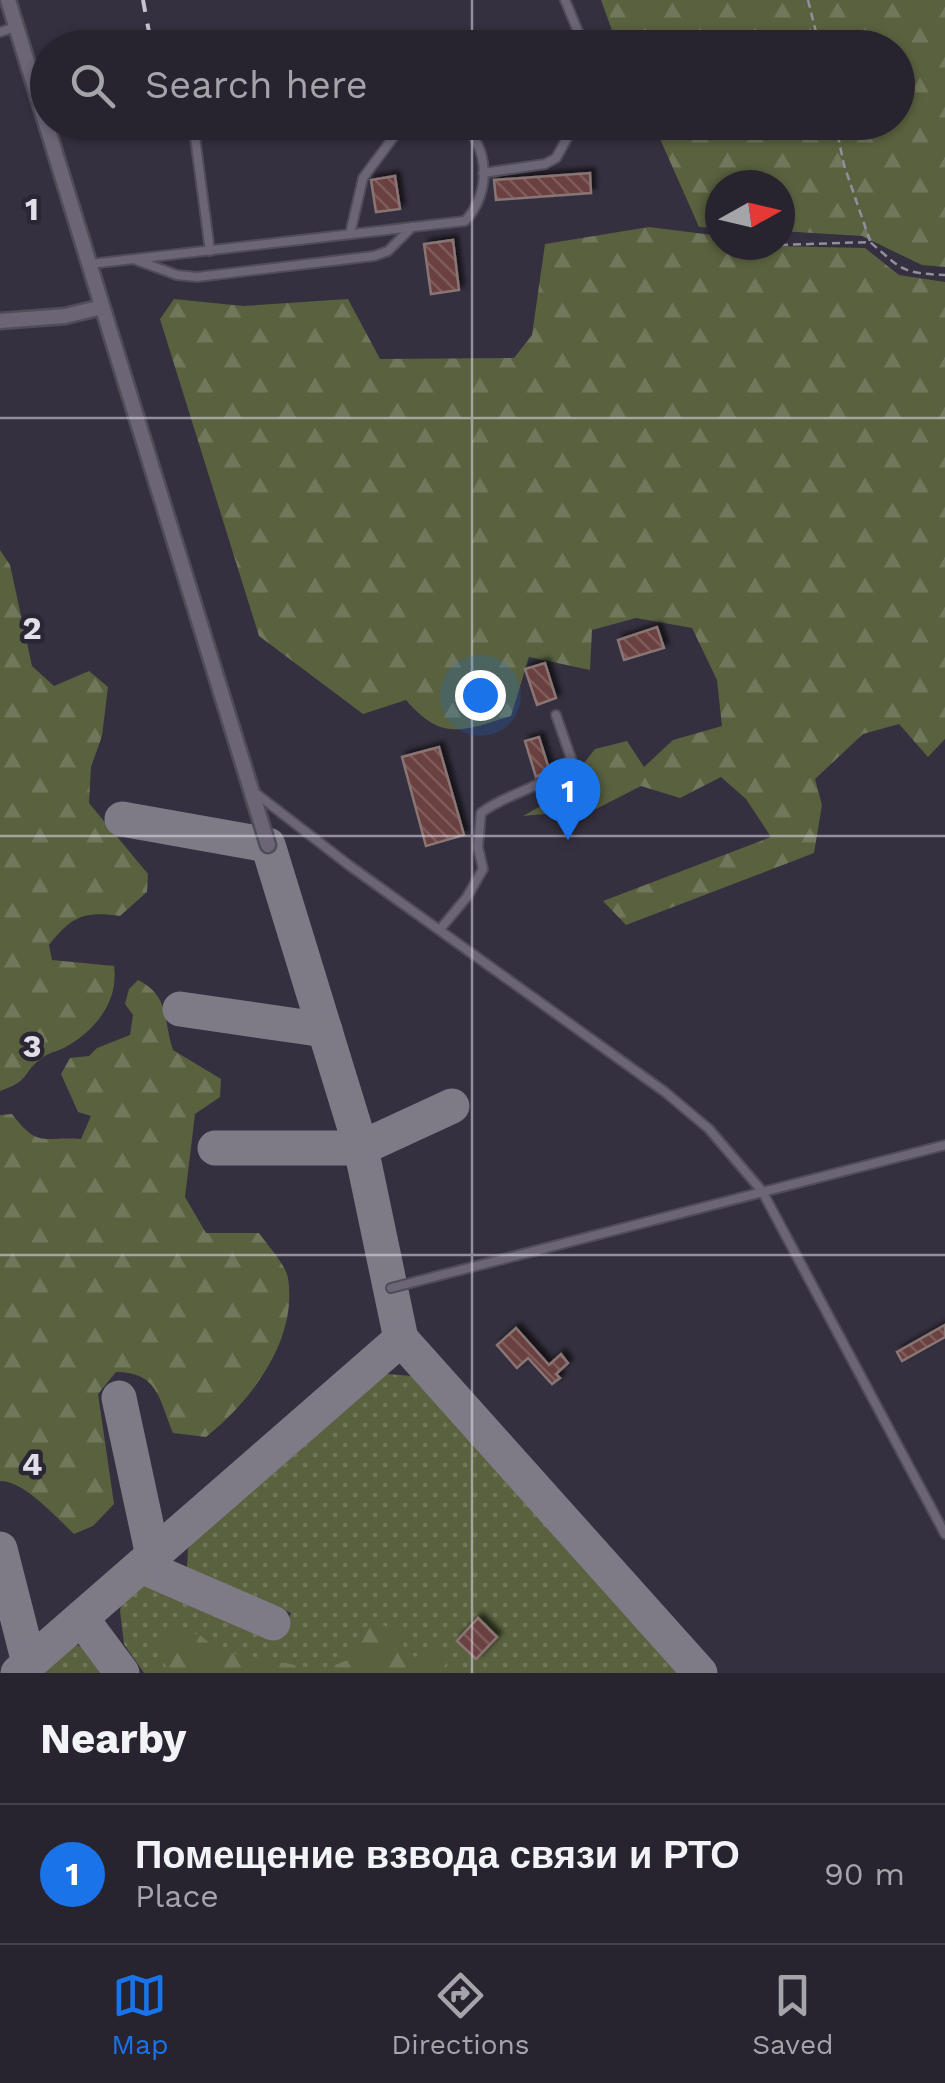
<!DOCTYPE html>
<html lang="en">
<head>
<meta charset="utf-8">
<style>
	body { margin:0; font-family:"Work Sans",sans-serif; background:#34303b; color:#f1f3f6 }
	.compass { position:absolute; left:705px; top:170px; width:90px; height:90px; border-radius:50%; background:#28242f; box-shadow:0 2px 8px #0004; rotate:82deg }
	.you { position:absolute; left:480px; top:695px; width:35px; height:35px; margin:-25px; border:8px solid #fff; border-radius:50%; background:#1a73e8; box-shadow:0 0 0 15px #1a73e833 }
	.badge { display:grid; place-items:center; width:65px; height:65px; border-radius:50%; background:#1a73e8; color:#fff; font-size:32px; font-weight:700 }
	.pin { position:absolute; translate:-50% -82px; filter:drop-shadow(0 2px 5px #0008) }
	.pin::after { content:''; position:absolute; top:52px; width:35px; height:30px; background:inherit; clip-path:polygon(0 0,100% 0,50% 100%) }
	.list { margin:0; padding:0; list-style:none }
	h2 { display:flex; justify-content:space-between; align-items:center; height:130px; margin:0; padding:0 40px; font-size:42px }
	h2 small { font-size:32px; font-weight:400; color:#a5a4aa }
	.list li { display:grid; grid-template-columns:65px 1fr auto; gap:30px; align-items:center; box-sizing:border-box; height:140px; padding:0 40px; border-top:2px solid #44414b }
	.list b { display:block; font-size:38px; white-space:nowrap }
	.list p { margin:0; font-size:32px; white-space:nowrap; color:#a5a4aa }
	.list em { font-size:32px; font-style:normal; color:#a5a4aa }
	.icon { flex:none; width:55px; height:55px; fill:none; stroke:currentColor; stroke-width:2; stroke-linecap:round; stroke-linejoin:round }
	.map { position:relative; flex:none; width:945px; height:1673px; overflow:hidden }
	.search { position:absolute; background:#28242f; box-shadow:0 2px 8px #0004; left:30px; right:30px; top:30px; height:110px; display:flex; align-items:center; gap:25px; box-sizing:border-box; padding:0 35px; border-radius:55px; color:#a5a4aa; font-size:38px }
	.sheet { height:270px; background:#28242f }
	nav { display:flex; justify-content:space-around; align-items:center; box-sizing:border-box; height:140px; border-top:2px solid #44414b; background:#28242f; font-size:28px; color:#a5a4aa }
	nav a { display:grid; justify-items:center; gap:5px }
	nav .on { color:#1a73e8 }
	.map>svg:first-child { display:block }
	.green { fill:url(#green-dots) }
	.forest { fill:url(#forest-firs) }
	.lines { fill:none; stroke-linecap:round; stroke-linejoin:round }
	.taxiway { stroke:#7e7a86; stroke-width:35 }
	.building { fill:url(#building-back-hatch); stroke:#8a7574; stroke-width:2.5; filter:url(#shadow) }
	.service-casing { stroke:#504c58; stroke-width:12 }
	.minor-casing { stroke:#504c58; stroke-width:19 }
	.path { stroke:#928e9b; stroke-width:2.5; stroke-dasharray:8 5; stroke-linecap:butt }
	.service { stroke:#6b6576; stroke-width:8 }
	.minor { stroke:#6b6576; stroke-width:14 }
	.rail { stroke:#c6c3ce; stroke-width:4; stroke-dasharray:12 12; stroke-linecap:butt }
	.grid { fill:none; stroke:#e2dfe9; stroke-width:2.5; stroke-opacity:0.55 }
	.grid-label { font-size:32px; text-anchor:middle; font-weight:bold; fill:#e2dfe9; stroke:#2b2634; stroke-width:9; stroke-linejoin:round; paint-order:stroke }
</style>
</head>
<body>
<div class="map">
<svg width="945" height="1673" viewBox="0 0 945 1673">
	<defs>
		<pattern id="green-dots" width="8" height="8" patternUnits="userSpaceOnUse" patternTransform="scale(2.5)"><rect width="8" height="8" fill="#59613f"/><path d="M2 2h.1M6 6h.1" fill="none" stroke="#71775b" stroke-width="1.8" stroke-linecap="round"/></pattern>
		<pattern id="forest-firs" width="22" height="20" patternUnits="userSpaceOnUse" patternTransform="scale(2.5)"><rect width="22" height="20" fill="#59613f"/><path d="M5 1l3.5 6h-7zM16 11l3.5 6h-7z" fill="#71775b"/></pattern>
		<pattern id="building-back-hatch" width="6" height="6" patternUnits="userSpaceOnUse" patternTransform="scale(2.5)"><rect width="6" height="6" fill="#6a403f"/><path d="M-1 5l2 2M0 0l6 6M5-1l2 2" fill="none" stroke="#7f5b5b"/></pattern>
		<filter id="shadow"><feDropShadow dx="4.5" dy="-4.5" stdDeviation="2.5" flood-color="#0009"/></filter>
	</defs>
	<rect width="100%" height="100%" fill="#35303f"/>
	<g class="green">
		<polygon points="375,1373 412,1376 678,1673 144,1673 124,1644 120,1611 122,1599 131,1589 160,1584 281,1639 291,1613 187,1568 188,1549 194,1535"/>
		<polygon points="71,1642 103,1658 114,1673 36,1673"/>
	</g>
	<g class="forest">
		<polygon points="601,0 945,0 945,267 922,265 862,236 780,231 780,185 720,185 720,228 699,227 653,123 898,122 898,48 618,47"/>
		<path d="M649,227L720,236V245L865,248L899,275L945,282V739L928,757L899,724L863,734L815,779L822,805L814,853L626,925L603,901L771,837L746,799L721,777L680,798L641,786L596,809L523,816L557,797L595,749L627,741L644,767L673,740L722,726L717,680L692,628L636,618L592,630L590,670L529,657L511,716C463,731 442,742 406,700L363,714L259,636L160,319L174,299L243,306L348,299L380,359L514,358L532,335L545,244Z"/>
		<path d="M0,550L10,565L32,666L54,686L89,671L108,687L102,736L91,767L89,803L148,874L147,892L120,916C84,911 72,916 49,945L52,960L114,966C119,1002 95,1031 64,1048C57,1051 48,1053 42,1058C21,1073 32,1080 0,1091Z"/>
		<path d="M138,980C170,996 163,1020 173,1050L221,1079L220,1097L195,1114L185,1197L206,1233H259C267,1245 285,1263 288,1278C298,1340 251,1401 206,1437L173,1433C159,1399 158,1372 116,1372L98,1394L114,1504L93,1526L74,1534C57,1518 23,1480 0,1481V1115L12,1114C39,1149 42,1136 81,1139L91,1116L78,1112L61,1074L70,1058L89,1056L97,1048L130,1035L133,1015L125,1004L129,989Z"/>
		<path d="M377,1623L402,1633L404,1649L415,1657L432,1644L448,1654L444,1673H173C158,1661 161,1649 167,1632L181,1630L200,1635L219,1651L323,1670L350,1659L360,1631Z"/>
	</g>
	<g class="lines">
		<g class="taxiway">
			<polyline points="122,819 268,845 361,1148 401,1339"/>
			<polyline points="180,1009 325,1030"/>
			<polyline points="215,1148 361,1148 452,1106"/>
			<polyline points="119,1398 153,1556"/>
			<polyline points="0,1549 29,1663"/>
			<polyline points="141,1566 273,1623"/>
			<polyline points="81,1618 122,1673"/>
			<polyline points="18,1673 401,1339 700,1673"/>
		</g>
	</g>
	<g class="building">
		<polygon points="590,173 591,193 496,200 494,180"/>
		<polygon points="395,176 400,209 376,212 371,180"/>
		<polygon points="453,240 459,290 431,294 424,244"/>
		<polygon points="657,627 664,648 624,660 618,640"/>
		<polygon points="545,663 556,698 537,705 525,669"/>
		<polygon points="539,737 549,769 536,777 525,741"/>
		<polygon points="439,747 464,835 426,846 402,757"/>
		<polygon points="945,1325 945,1337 902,1361 897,1352"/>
		<polygon points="516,1328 549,1365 561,1354 568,1363 556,1374 560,1378 552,1384 528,1358 517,1368 497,1345"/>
		<polygon points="478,1618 497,1637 476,1659 457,1641"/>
	</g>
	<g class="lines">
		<defs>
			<g id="service">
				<polyline points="565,0 585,48"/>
				<polyline points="0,32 16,27"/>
				<polyline points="182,42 183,48"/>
				<polyline points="193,122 210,251"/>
				<polyline points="483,173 545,164 556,158 576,122"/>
				<polyline points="350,234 363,178 395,135 417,122"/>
				<polyline points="136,260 177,275 197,277 374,256 388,251 412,227"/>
				<path d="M90,264L465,221C491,194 491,145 459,122"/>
				<polyline points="254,792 350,866 665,1092 709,1129 762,1191 945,1534"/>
				<path d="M441,928L467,897L483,869L478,847L481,813C509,791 550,788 571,758L556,715"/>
				<polyline points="391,1288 945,1145"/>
			</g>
			<g id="minor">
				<polyline points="8,0 268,845"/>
				<polyline points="0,321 65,316 102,307"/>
			</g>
		</defs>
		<use href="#service" class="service-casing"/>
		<use href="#minor" class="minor-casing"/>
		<g class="path">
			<polyline points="808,0 820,48"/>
			<polyline points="835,122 844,165 870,241"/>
			<path d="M780,245L870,242C903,270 900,273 945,275"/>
		</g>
		<use href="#service" class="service"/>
		<use href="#minor" class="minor"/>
		<polyline class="rail" points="143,0 152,48"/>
	</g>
	<path class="grid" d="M472,0V48M472,122V1673M0,418H945M0,836H945M0,1255H945"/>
	<g class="grid-label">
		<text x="32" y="220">1</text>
		<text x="32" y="639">2</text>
		<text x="32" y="1057">3</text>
		<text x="32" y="1475">4</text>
	</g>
</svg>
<svg class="compass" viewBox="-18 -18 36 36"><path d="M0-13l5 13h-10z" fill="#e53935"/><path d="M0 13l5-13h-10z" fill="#a5a4aa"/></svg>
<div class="you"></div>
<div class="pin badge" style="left:568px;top:840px">1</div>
<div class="search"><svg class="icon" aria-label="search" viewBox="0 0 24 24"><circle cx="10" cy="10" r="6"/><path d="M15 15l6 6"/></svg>Search here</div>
</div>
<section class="sheet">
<h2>Nearby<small></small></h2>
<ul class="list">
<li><span class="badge">1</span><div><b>Помещение взвода связи и РТО</b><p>Place</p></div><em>90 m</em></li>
</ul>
</section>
<nav>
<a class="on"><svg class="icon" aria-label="map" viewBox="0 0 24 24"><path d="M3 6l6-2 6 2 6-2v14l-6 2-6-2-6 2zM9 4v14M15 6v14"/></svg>Map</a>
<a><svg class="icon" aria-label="directions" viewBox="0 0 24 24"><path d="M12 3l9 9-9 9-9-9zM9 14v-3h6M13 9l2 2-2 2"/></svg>Directions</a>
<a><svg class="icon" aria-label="saved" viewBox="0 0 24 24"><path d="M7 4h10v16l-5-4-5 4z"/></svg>Saved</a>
</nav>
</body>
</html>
